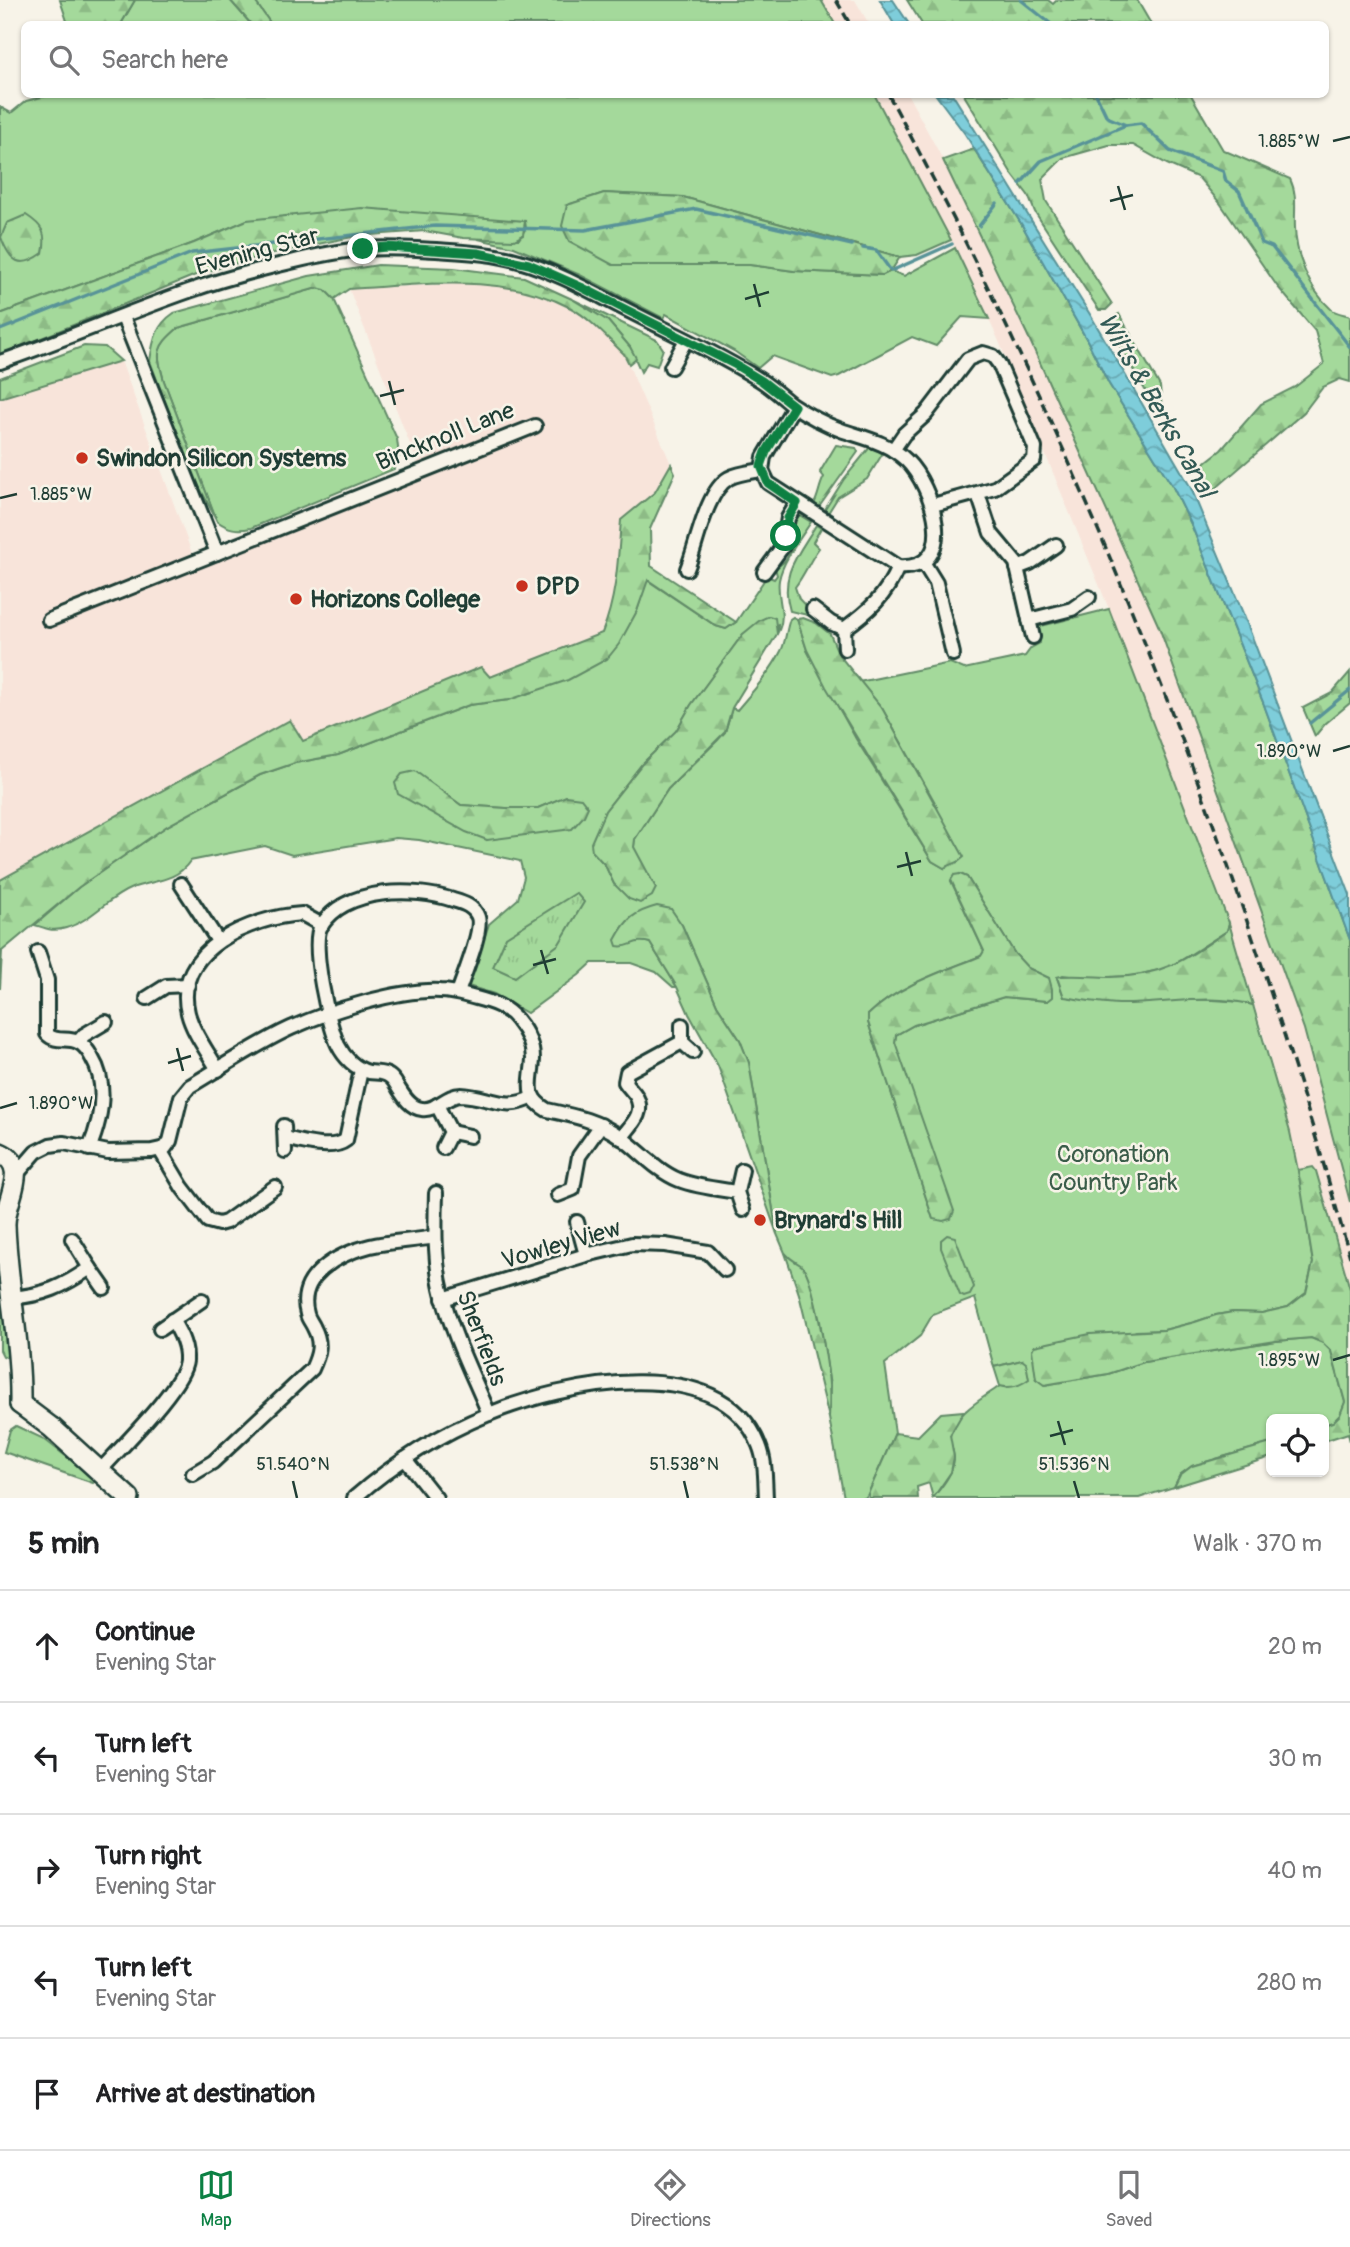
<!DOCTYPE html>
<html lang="en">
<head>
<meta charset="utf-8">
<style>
	body { margin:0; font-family:Pangolin,sans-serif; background:#f2f2f2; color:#202124 }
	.controls { position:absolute; right:21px; bottom:21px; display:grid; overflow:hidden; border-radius:10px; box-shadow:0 2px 5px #0004 }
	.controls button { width:63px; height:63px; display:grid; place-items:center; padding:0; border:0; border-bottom:2px solid #e0e0e0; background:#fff; color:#202124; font:35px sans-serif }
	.stop { position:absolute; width:21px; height:21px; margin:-16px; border:5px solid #0b8043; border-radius:50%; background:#fff }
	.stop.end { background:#0b8043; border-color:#fff; box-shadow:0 2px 7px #0008 }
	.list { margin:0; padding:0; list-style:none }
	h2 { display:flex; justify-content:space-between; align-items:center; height:91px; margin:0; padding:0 28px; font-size:30px }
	h2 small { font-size:23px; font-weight:400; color:#757577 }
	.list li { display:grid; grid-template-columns:46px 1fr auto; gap:21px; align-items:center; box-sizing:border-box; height:112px; padding:0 28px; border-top:2px solid #e0e0e0 }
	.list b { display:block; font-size:26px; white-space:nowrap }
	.list p { margin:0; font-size:23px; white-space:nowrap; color:#757577 }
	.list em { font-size:23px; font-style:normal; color:#757577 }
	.icon { flex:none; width:38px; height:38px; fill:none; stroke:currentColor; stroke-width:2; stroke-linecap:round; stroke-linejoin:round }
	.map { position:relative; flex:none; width:1350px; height:1498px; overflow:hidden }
	.search { position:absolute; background:#fff; box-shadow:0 2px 5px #0004; left:21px; right:21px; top:21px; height:77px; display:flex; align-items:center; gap:18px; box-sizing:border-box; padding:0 24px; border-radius:10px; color:#757577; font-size:26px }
	.sheet { height:651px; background:#fff }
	nav { display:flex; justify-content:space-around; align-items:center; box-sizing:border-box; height:98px; border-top:2px solid #e0e0e0; background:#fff; font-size:19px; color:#757577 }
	nav a { display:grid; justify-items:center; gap:4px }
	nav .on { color:#0b8043 }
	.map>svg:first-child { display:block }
	.built { fill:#f8e4da }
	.green { fill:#a4d99b; stroke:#628b68; stroke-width:2; fill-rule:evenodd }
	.forest { fill:url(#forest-firs); stroke:#628b68; stroke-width:2 }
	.park { fill:url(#park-tufts); stroke:#628b68; stroke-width:2 }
	.water { fill:url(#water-waves); stroke:#589398; stroke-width:2 }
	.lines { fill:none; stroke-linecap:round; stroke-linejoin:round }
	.stream { stroke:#589398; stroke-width:3.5 }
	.street-casing { stroke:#1f3d34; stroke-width:18 }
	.secondary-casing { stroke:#1f3d34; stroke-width:24 }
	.street { stroke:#f7f3e8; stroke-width:12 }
	.secondary { stroke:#f7f3e8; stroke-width:19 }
	.rail { stroke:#1f3d34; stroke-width:3.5; stroke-dasharray:10 5; stroke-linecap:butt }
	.route { stroke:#0b8043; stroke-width:9 }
	.ticks { fill:none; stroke:#1f3d34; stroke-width:2.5 }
	.poi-dot { fill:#c8321e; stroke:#f7f3e8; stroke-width:2.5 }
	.labels { text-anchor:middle; stroke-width:5; stroke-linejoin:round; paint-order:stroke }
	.street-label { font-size:24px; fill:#1f3d34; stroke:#f7f3e8 }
	.poi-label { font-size:24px; font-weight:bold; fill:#1f3d34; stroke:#f7f3e8; text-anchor:start }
	.park-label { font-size:24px; fill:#3a5c49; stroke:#f7f3e8 }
	.water-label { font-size:26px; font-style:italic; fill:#325a55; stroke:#f7f3e8 }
	.ticks-label { font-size:18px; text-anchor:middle; fill:#1f3d34; stroke:#f7f3e8; stroke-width:5; stroke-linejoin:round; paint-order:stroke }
</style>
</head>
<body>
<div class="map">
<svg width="1350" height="1498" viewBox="0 0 1350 1498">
	<defs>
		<pattern id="forest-firs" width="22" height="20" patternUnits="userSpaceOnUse" patternTransform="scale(1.75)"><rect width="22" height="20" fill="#a4d99b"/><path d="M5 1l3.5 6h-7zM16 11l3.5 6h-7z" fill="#8dbb86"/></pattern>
		<pattern id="park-tufts" width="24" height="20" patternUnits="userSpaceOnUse" patternTransform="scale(1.75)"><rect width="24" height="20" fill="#a4d99b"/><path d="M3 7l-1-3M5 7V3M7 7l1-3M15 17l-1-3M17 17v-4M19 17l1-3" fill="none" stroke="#8dbb86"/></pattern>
		<pattern id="water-waves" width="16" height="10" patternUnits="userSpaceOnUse" patternTransform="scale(1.75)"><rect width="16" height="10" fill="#7ecdda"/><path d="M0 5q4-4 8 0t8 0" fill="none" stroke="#67a8b2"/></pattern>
	</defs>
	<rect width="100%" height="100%" fill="#f7f3e8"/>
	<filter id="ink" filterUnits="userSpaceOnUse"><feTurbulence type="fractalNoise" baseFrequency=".0143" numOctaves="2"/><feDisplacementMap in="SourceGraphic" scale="14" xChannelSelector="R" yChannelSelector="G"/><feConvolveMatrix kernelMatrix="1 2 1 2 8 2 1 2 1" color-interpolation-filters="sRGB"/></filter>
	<g filter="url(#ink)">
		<g class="built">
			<polygon points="821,0 855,0 869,24 835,24"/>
			<polygon points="874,95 908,95 943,160 1027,334 1159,627 1304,1029 1350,1202 1350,1289 1316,1171 1313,1167 1298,1170 1290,1132 1265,1040 1229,923 1109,609 998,339 955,248"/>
			<polygon points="478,283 532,292 573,309 599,330 624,354 671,464 655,492 621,520 618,574 611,610 602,633 490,678 480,667 303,741 289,720 0,880 0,398 121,361 193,556 419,467 349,289"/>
		</g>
		<g class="green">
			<polygon points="135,0 230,0 251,24 121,24"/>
			<polygon points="254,0 821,0 835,24 271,24"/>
			<polygon points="54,94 874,94 951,240 917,255 900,257 683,197 604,193 567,205 750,265 794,271 883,275 891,271 904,276 955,248 989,319 962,317 936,346 912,337 839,376 832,378 772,356 758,368 734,351 666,314 663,318 580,275 514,247 478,239 519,239 526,228 525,221 247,220 194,243 0,314 0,107 11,113 26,101"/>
			<path d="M317,288L325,290L334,299L397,439L399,456L394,469L251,528C237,531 228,529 217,521L164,381C156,352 155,348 178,328Z"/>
			<polygon points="572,299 657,340 663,349 657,366 647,363 641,372 630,347 608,321"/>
			<path d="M836,445L856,448L858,452L819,507L814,504C819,495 819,486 824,477L820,472Z"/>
			<polygon points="870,447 883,453 867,479 838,497 828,513 824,511 844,479"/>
			<path d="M796,513L811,522C800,539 783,560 779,580C776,599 788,615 777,634L778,624L743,634L691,705L676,731L642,764L605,811L592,851L605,865L614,884L634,847L635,839L668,789L718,740L725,732L732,708L737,710C752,692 770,673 781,651C786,642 786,629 790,619L793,617L797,619L807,650L856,739L932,861L944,868L937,806L882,708L859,682L950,663L964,669L1025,656L1031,648L1040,643L1037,627L1109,609L1229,923L1227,931L1169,968L1131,976L1085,978L1063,975L1057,978L1064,997L1213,1000L1243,1002L1253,1005L1290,1132L1302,1190L1313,1263L1306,1293L1288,1307L1262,1313L1233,1312L1216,1315L1195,1322L1164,1330L1136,1331L1036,1379L1045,1385L1108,1374L1144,1362L1276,1341L1311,1338L1323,1343L1331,1351L1345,1402L1340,1415L1333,1422L1324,1425V1419H1271V1443L1192,1466L1180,1475L1174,1487L1139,1498H933C942,1486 953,1474 954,1459C954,1452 950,1444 950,1437C952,1415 983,1398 1000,1386L1008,1388L1022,1360L994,1367L975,1298L933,1314L920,1336L885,1364L895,1433L868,1494L865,1498H844L829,1418L830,1386L820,1321L807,1275L803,1267L793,1262L785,1253L777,1234L749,1063L740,1040L717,1005L682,925L641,940L650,943L677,987H673L656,972L631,963H592L579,975L527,1013L494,994L468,986L489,924L518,899L524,877L520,861L419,840L396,838L292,855L265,846L190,861C176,882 154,880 132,888C107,898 91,921 66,928C53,932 47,929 35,925L79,887L167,826L260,775L295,763L338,755L469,705L509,700L637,611L647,580L716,626L726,629L736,622L767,576L774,579L777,575L775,568C800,555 788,533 796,513ZM415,772L461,805L506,808H538L567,796L487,840ZM960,874L967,877L1015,954L1028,968L1049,978L1047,1001L1004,997L914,1025L896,1035L895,1042L933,1219L868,1022V1015C899,985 942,971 981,956L984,951L951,881Z"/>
			<path d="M816,525L821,528L813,542L819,548C810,560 805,574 795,587L799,599L816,617L790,611C779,574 798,555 816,525Z"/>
			<polygon points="16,1426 44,1439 96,1480 93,1483 4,1452 10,1430"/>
		</g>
		<g class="forest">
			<polygon points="60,0 135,0 121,24 68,24"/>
			<polygon points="230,0 254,0 271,24 251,24"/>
			<polygon points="907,0 1048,0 1053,4 1057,0 1137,0 1151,24 922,24"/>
			<path d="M964,95H1191L1223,150L1290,179C1298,195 1294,211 1295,228C1296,256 1309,289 1330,308C1334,313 1344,314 1350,316V382L1340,379L1323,387L1304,412L1214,490L1204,480L1202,465L1221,450L1261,404L1295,387L1324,364L1315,331L1277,286L1220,203L1199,178L1167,164L1133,145H1109L1063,158L1042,179L1046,201L1112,304L1106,310H1099L1035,212L1028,195L1012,174Z"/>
			<polygon points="974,149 1022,225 1087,340 1109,384 1173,487 1191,524 1263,702 1350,940 1350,1202 1304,1029 1159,627 1027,334 943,160"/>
			<polygon points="604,193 683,197 900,257 891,271 883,275 794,271 750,265 613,265 569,241 562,226 567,205"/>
			<polygon points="362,208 525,221 523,235 514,240 463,238 425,231 357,236 269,254 198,274 0,355 0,314 194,243 247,220"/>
			<path d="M26,215C43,226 47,233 43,253C20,270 10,262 1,237L7,223Z"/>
			<path d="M378,265L454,268L524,277L572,299L608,321L630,347L636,358L629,364L624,354C608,339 591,319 571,308C503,272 423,285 349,289L334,299L325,290L317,288L178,328C155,348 156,352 164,381L217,521L190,469L150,361C153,340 156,325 174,313L309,276Z"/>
			<polygon points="1119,314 1160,386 1162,412 1148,395 1109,328 1107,322"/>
			<polygon points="84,346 105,347 121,361 0,398 0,378"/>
			<path d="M671,464L675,473L650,529L651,566L736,622L726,629L716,626L648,580L637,611L619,644L607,659L568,680L509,700L469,705L338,755L295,763L260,775L167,826L79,887L2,951L0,989V880L290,720L303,741L481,667L490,677L602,633C617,596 618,559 621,520L655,492Z"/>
			<polygon points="769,616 775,618 777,634 732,708 725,732 668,789 635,839 634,847 656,888 652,896 640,903 629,899 614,884 605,865 592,851 591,843 605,811 642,764 676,731 691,705 743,634 760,620"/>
			<polygon points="803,618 816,623 830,634 839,655 882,708 964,857 958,862 944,868 932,861 826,687 807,650 797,619"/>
			<polygon points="1350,672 1350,703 1325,724 1315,736 1303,708 1332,693"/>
			<polygon points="415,771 461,805 506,808 538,808 566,796 581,798 588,807 584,816 572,829 487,840 466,832 398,794 395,783 402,774"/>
			<path d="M960,874L967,877L1015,954L1028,968L1049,978L1052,989V997L1047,1001L1004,997L914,1025L896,1035L895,1042L954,1211L951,1219L943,1221L933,1219L868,1022V1015C899,985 942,972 981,956L984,951L951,880L954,875Z"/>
			<path d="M657,906L671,909L682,925L717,1005L740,1040L749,1063L777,1234L718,1066L689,1014L677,987L650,943C633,938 631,949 617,946L615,940C626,919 634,912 657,906Z"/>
			<path d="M1229,923L1253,1005C1212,993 1166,1004 1123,1004C1104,1004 1084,1000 1064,997L1057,977C1065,974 1099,977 1111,977C1163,976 1185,960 1227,931Z"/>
			<polygon points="1313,1167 1316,1171 1350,1289 1350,1442 1348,1433 1324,1441 1324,1425 1333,1422 1340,1415 1345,1402 1331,1351 1323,1343 1311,1338 1276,1341 1144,1362 1108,1374 1044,1385 1036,1379 1032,1350 1034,1346 1090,1334 1164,1330 1195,1322 1216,1315 1233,1312 1262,1313 1288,1307 1306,1293 1313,1263 1298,1170"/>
			<polygon points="947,1235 955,1237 974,1287 970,1295 964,1297 960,1295 941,1248 941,1240"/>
			<path d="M785,1253C792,1261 797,1262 802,1266C814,1277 828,1366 829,1385C830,1396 829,1407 829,1418L799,1294Z"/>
			<polygon points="0,1290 9,1353 6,1357 3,1356 0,1350"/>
			<path d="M1022,1360L1026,1363L1029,1379C1020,1386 1011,1389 1000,1386L994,1367Z"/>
			<polygon points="964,1411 950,1435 954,1457 951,1472 933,1498 929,1483 917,1487 918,1498 869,1498 868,1494 895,1433 918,1436 941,1413"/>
			<polygon points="1271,1443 1271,1457 1174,1487 1180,1475 1192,1466"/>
		</g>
		<polygon class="park" points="576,893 584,902 559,944 515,977 493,967 506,937"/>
		<g class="water">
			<polygon points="880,0 893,0 909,24 894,24"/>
			<polygon points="936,95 953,95 1091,316 1191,488 1245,618 1350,895 1350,940 1263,702 1191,524 1173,487 1109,384 1087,340 1022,225 965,134"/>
		</g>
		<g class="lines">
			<g class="stream">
				<polyline points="1021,0 1051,24"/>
				<polyline points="1096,94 1107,117 1126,125 1141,123 1170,151 1223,171 1226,181 1239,191 1262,243 1272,247 1350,347"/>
				<polyline points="1020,184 1041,161 1126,125"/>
				<polyline points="979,226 997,203"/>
				<polyline points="863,248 876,250 891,271 952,244"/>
				<polyline points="0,330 192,253 435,226 585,230 696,209 852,245"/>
				<polyline points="1310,723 1350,690"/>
			</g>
			<defs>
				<g id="street">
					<polyline points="123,317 217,553"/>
					<path d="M0,362C64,340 126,313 189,291C222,279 257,270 291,262C315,256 339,251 363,249C387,247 412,249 436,250C464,252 492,253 519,261C558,272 595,294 631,312C674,334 719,354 760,380C771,387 781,396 791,404C806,414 824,424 841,430C864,438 887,442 906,460C933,486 961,571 898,567L768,483L762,470L764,457L794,406"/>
					<polyline points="671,367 686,340"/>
					<polyline points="893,450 904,434 926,414 968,359 983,353 993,356 999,364 1030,436 1035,448 1034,460 995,488 933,505"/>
					<polyline points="978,494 991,533 1016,563 1033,637"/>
					<polyline points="923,562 936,583 953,654"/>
					<polyline points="1017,568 1030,563 1056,545"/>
					<path d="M687,569C697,545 706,491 729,478C739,473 751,472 762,470"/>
					<polyline points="764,572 783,546 788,518 797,503"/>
					<polyline points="813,609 831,623 844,629"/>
					<polyline points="49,620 535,426"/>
					<polyline points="1029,620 1072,609 1089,597"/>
					<path d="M845,649L844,629C869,611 886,596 898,567"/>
					<polyline points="181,884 218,941"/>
					<path d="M38,952L47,980V1034C56,1043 67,1037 78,1042C84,1045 89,1052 92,1058C109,1086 101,1120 89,1149"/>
					<path d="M458,993C463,977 483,931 478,917C474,906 463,903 453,900C414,887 346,887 321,926C310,944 329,1026 338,1045C344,1057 355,1069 369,1072C375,1073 384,1072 389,1076C394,1079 396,1084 399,1089C404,1097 411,1108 422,1109C437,1111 446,1095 461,1095C489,1096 506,1112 533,1097"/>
					<polyline points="147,998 166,986 188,985"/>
					<polyline points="78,1042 84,1035 106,1022"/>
					<polyline points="682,1042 682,1025"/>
					<path d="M218,1070C208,1052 193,1033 188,1013C172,949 252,917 302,914L322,925"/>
					<polyline points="437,1105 451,1132 443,1148"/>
					<polyline points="284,1126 285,1151"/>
					<polyline points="451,1132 470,1136"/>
					<path d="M285,1138C301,1142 332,1151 346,1140L361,1070"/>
					<path d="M621,1138C631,1125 646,1113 636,1096C633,1091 628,1087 625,1082L627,1072L682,1042L693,1052"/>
					<polyline points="160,1150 182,1187 208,1221 219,1224 226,1222 275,1187"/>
					<path d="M16,1175L36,1152L50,1145L64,1143L108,1152L152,1151L165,1148L170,1141L181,1097L190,1086C222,1067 258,1043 291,1028C329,1011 399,989 440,991C453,991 464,995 476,998C492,1002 507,1007 517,1020C526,1031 533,1045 533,1059C532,1082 523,1096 547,1110C575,1116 599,1121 622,1138C641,1152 657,1171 679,1180C697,1187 718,1189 737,1192L743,1210"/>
					<polyline points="737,1192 742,1170"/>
					<path d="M436,1193C435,1228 434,1262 443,1296C453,1337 473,1375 489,1414"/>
					<polyline points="558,1195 573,1189 579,1156 601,1125"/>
					<polyline points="577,1222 586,1255"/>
					<polyline points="72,1239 90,1268"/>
					<path d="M11,1298C44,1295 63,1287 90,1268L104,1288"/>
					<polyline points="443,1299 586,1255 632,1244 665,1245 708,1252 725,1270"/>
					<polyline points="160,1329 202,1300"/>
					<polyline points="405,1459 436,1498"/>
					<path d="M99,1472C118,1450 184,1386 186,1361C187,1346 180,1332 172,1320"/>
					<path d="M193,1474L213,1462L312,1369C319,1354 322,1343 314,1328C312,1323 308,1319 307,1314C296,1276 338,1254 370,1246C391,1241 413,1241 435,1237"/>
					<path d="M354,1498C394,1463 440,1434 489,1414C561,1384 721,1349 759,1445C766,1462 765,1481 766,1498"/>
				</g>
				<g id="secondary">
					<path d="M0,1153C32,1166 4,1201 5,1225C7,1285 21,1344 20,1404"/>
					<polyline points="20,1404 52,1428 129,1498"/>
				</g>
			</defs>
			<use href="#street" class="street-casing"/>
			<use href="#secondary" class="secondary-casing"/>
			<use href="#street" class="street"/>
			<use href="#secondary" class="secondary"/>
			<g class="rail">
				<polyline points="836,0 850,24"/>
				<path d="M888,94C1088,461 1239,855 1350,1257"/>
			</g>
		</g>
	</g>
	<g class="lines" filter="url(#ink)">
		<polyline class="route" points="363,249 387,247 478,253 529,264 581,287 734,364 762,381 794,406 766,452 761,466 768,483 797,503 788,518 786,536"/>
	</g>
	<path class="ticks" d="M1333,141L1350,137M1118,186L1125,210M1110,201L1133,195M754,284L760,307M745,299L769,292M389,381L395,405M380,396L404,390M0,498L17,494M1333,751L1350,746M906,852L912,876M897,867L921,861M541,950L548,974M533,965L556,959M177,1048L183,1071M168,1063L191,1056M0,1108L17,1103M1333,1360L1350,1355M1058,1421L1065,1445M1050,1436L1073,1430M293,1481L297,1498M684,1481L688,1498M1074,1481L1079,1498"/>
	<g class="poi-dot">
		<circle cx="82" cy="458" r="7"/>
		<circle cx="522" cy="586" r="7"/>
		<circle cx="296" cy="599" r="7"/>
		<circle cx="760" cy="1220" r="7"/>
	</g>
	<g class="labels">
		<g class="street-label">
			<text transform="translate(257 251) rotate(-15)" y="8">Evening Star</text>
			<text transform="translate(445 436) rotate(-22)" y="8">Bincknoll Lane</text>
			<text transform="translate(561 1244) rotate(-16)" y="8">Vowley View</text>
			<text transform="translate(482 1338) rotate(69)" y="8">Sherfields</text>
		</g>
		<g class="poi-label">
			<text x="96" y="466">Swindon Silicon Systems</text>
			<text x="536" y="594">DPD</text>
			<text x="310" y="607">Horizons College</text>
			<text x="774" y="1228">Brynard's Hill</text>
		</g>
		<g class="park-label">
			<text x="1113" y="1162">Coronation<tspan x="1113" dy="28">Country Park</tspan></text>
		</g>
		<g class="water-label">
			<text transform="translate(1157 405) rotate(60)" y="9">Wilts &amp; Berks Canal</text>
		</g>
	</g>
	<g class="ticks-label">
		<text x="1289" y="147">1.885°W</text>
		<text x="61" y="500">1.885°W</text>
		<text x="1289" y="757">1.890°W</text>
		<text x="61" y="1109">1.890°W</text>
		<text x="1289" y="1366">1.895°W</text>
		<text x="293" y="1470">51.540°N</text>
		<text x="684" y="1470">51.538°N</text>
		<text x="1074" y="1470">51.536°N</text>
	</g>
</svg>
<div class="controls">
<button><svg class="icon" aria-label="locate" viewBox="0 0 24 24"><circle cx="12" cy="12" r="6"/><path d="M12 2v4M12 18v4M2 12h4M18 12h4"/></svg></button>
</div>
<div class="stop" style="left:786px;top:536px"></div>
<div class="stop end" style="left:363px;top:249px"></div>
<div class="search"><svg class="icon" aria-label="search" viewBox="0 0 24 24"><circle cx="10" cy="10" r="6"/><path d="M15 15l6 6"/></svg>Search here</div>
</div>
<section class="sheet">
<h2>5 min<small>Walk · 370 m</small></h2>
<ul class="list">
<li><svg class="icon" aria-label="ahead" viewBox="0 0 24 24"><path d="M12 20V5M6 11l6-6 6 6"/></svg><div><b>Continue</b><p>Evening Star</p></div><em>20 m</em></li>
<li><svg class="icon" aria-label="left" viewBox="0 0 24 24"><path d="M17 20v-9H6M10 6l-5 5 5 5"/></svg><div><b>Turn left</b><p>Evening Star</p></div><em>30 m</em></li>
<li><svg class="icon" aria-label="right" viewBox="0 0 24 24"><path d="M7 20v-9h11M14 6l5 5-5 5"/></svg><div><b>Turn right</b><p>Evening Star</p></div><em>40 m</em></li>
<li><svg class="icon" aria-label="left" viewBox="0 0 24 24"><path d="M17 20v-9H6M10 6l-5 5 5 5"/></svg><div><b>Turn left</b><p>Evening Star</p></div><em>280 m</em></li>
<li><svg class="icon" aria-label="arrive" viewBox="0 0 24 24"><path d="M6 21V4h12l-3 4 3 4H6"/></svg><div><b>Arrive at destination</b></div></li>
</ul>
</section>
<nav>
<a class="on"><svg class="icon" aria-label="map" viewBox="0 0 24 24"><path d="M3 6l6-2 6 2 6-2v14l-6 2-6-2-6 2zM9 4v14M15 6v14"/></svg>Map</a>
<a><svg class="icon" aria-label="directions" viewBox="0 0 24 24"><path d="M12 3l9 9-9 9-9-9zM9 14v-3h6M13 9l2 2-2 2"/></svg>Directions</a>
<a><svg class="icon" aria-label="saved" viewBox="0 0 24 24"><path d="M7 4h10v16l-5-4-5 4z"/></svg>Saved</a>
</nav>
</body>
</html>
